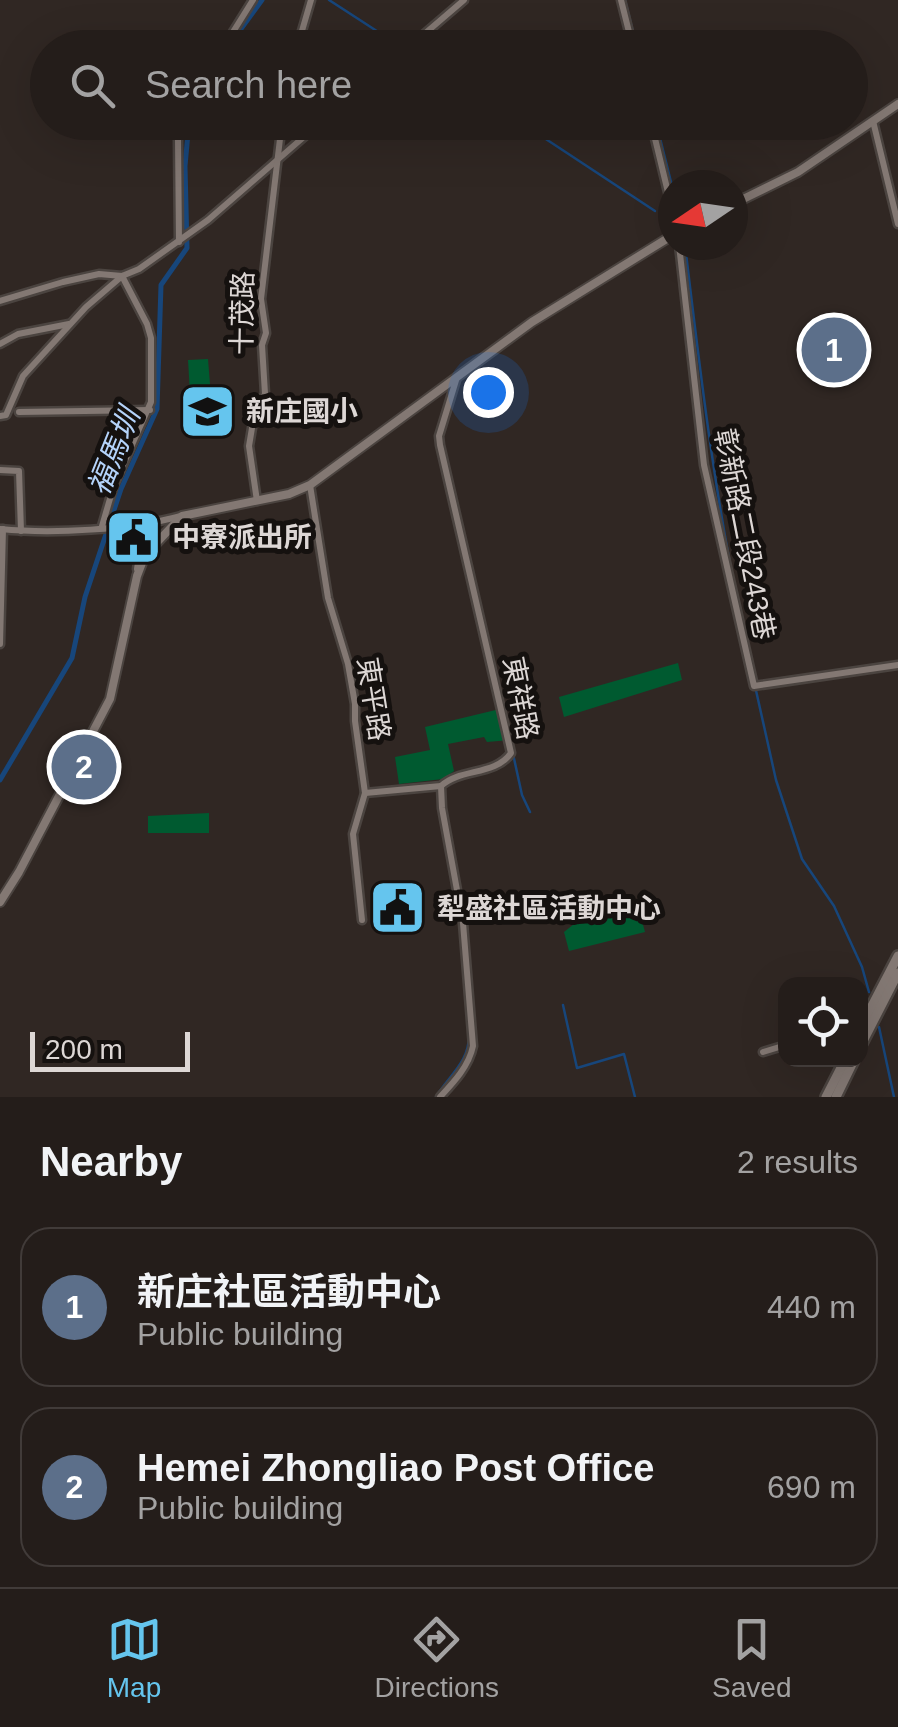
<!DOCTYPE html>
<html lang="en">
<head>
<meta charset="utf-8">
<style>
	body { margin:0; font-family:Arial,"Noto Sans TC",sans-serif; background:#2c2623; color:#f1f3f6 }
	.controls { position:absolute; right:30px; bottom:30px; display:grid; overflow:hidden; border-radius:20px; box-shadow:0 10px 40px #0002 }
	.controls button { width:90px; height:90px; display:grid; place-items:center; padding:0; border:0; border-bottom:2px solid #413b39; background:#241d1a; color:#f1f3f6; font:50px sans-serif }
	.compass { position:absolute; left:658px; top:170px; width:90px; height:90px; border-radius:50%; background:#241d1a; box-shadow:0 10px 40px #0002; rotate:257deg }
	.scale { position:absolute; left:30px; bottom:25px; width:160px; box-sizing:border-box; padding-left:10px; border:5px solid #ddd7d5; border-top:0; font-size:28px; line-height:35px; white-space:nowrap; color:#ddd7d5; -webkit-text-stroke:8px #15110f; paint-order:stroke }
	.you { position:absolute; left:488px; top:392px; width:35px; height:35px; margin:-25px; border:8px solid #fff; border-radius:50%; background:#1a73e8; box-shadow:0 0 0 15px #1a73e833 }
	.badge { display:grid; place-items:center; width:65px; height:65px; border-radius:50%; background:#65c5ee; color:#fff; font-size:32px; font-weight:700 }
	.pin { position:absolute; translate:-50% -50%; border:5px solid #fff; box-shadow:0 2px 10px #0006 }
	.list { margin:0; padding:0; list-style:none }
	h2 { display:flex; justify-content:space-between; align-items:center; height:130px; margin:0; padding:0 40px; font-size:42px }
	h2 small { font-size:32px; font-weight:400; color:#a3a2a2 }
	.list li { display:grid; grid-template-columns:65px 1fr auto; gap:30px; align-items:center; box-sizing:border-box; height:160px; margin:0 20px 20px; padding:0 20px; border:2px solid #413b39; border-radius:30px }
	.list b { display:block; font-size:38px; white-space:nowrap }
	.list p { margin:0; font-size:32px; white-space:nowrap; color:#a3a2a2 }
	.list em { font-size:32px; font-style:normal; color:#a3a2a2 }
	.icon { flex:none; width:55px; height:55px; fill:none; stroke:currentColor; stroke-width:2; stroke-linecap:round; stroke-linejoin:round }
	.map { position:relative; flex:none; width:898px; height:1097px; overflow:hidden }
	.search { position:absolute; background:#241d1a; box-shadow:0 10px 40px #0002; left:30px; right:30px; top:30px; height:110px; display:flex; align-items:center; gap:25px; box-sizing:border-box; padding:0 35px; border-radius:55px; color:#a3a2a2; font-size:38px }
	.sheet { height:490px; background:#241d1a }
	nav { display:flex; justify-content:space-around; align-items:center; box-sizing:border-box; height:140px; border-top:2px solid #413b39; background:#241d1a; font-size:28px; color:#a3a2a2 }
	nav a { display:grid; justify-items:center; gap:5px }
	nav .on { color:#65c5ee }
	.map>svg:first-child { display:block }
	.green { fill:#005a30 }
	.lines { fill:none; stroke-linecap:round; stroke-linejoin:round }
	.stream { stroke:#17467b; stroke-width:2.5 }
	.canal { stroke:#17467b; stroke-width:5 }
	.minor-casing { stroke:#4b4440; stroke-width:11 }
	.tertiary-casing { stroke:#4b4440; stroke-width:12 }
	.secondary-casing { stroke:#4b4440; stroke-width:14 }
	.minor { stroke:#837873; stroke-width:6 }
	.tertiary { stroke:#837873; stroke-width:8 }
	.secondary { stroke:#837873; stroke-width:9 }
	.labels { text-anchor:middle; stroke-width:10; stroke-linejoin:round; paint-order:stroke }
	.street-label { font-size:28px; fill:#ddd7d5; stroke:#15110f }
	.poi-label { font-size:28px; font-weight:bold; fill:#ddd7d5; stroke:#15110f; text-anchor:start }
	.water-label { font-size:30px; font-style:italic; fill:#b4d3fa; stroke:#15110f }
</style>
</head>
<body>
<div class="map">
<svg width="898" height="1097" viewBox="0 0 898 1097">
	<rect width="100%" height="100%" fill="#302723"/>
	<g class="green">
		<polygon points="208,359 212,409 191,410 188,360"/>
		<polygon points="678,663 682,680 564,717 559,697"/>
		<polygon points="504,708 510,740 487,742 484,737 448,744 454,771 443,779 399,784 395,757 430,750 425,727"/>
		<polygon points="209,813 209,833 148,833 148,816"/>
		<polygon points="638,906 645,932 569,951 564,932 574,924"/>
	</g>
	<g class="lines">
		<g class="stream">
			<polyline points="329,0 403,48"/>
			<polyline points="625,0 637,48"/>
			<polyline points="520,122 655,211"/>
			<polyline points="656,122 673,190"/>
			<path d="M685,245C699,361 712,475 735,589"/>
			<polyline points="480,603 522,795 530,812"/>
			<polyline points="755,686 776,780 802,859 834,906 862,967 869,992"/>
			<polyline points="447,820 465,915"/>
			<polyline points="469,958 471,980"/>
			<polyline points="563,1005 577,1068 624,1054 635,1097"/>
			<polyline points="473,1013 476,1040"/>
			<polyline points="879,1027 894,1097"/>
			<path d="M436,1097C448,1076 470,1062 469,1034"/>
		</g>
		<g class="canal">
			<polyline points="227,48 262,0"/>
			<polyline points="0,780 72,658 85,597 121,489 157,409 161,285 187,248 185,166 189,122"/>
		</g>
		<defs>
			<g id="minor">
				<polyline points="621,0 633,48"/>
				<polyline points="223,48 253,0"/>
				<polyline points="297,48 311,0"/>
				<polyline points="408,48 464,0"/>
				<polyline points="873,121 898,224"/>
				<polyline points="651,122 673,213"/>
				<polyline points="179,242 178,139 180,122"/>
				<polyline points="679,245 704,465 754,686 898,665"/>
				<polyline points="0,301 63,282 99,274 122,276 139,269 208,220 321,122"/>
				<polyline points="0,344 18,334 69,324"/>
				<polyline points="19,412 150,410"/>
				<polyline points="0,416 6,415 23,376 86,307 121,277"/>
				<polyline points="0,470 19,471 21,531"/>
				<polyline points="310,485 328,598 348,664 355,704 355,721 365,793 353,834 362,920"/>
				<polyline points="257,501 249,446 255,410 265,394 262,345 266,333 261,299 282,122"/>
				<polyline points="102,526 114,485 151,402 151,338 147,324 122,276"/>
				<path d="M0,529C52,534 130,530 181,516"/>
				<polyline points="137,569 144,523"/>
				<polyline points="0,644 3,529"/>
				<polyline points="365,793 441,786"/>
				<polyline points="763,1052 786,1045"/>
				<path d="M440,1097C454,1082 469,1066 473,1046L463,923L442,808L441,786C460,768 495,776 511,753L440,445L439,436L457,377"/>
			</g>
			<g id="tertiary">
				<polyline points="733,204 798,172 898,104"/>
				<polyline points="0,902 19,872 110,699 137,576 145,555 182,516 289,494 310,485 532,322 673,235"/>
			</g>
			<g id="secondary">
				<polyline points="860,1029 898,956"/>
				<polyline points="860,1047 898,973"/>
				<polyline points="826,1097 845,1060"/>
				<polyline points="836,1097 854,1060"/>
			</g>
		</defs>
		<use href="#minor" class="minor-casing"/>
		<use href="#tertiary" class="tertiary-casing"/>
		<use href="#secondary" class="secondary-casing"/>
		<use href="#minor" class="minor"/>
		<use href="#tertiary" class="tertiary"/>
		<use href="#secondary" class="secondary"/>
	</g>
	<defs>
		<symbol id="school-square" viewBox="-11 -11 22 22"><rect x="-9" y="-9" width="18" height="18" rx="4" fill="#65c5ee" stroke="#15110f"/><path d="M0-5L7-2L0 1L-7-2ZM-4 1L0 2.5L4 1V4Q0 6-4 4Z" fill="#111"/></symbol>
		<symbol id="civic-square" viewBox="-11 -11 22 22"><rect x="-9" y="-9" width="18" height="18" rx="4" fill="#65c5ee" stroke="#15110f"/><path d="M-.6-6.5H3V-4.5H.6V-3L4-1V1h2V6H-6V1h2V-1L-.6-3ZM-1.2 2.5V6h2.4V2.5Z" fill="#111"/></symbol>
	</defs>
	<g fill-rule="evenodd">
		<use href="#school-square" x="176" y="380" width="63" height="63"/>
		<use href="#civic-square" x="102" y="506" width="63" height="63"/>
		<use href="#civic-square" x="366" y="876" width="63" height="63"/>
	</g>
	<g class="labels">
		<g class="street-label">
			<text transform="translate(242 313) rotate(-89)" y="10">十茂路</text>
			<text transform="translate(745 534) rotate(79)" y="10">彰新路二段243巷</text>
			<text transform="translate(521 698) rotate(79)" y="10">東祥路</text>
			<text transform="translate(374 699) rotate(81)" y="10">東平路</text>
		</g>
		<g class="poi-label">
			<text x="246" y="421">新庄國小</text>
			<text x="172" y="547">中寮派出所</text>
			<text x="437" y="918">犁盛社區活動中心</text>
		</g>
		<g class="water-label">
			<text transform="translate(114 452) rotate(-68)" y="10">福馬圳</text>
		</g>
	</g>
</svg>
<div class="controls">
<button><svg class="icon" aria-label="locate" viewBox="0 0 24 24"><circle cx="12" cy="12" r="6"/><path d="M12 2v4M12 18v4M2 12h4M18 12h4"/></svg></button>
</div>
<svg class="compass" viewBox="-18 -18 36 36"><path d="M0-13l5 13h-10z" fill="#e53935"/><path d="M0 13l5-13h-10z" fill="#a3a2a2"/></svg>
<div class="scale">200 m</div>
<div class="you"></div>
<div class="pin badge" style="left:834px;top:350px;background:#5c6f8a">1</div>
<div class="pin badge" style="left:84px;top:767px;background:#5c6f8a">2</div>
<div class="search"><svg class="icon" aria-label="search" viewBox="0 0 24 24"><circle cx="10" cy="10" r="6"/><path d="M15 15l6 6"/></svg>Search here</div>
</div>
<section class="sheet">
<h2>Nearby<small>2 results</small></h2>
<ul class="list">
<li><span class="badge" style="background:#5c6f8a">1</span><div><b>新庄社區活動中心</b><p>Public building</p></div><em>440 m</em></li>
<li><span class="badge" style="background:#5c6f8a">2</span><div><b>Hemei Zhongliao Post Office</b><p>Public building</p></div><em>690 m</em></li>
</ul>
</section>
<nav>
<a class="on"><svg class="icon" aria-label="map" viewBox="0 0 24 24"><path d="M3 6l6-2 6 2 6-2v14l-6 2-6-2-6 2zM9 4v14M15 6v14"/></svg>Map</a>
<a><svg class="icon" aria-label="directions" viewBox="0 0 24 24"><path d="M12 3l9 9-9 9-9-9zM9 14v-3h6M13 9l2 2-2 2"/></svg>Directions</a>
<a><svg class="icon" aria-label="saved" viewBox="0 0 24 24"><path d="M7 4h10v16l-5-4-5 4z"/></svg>Saved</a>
</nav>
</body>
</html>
